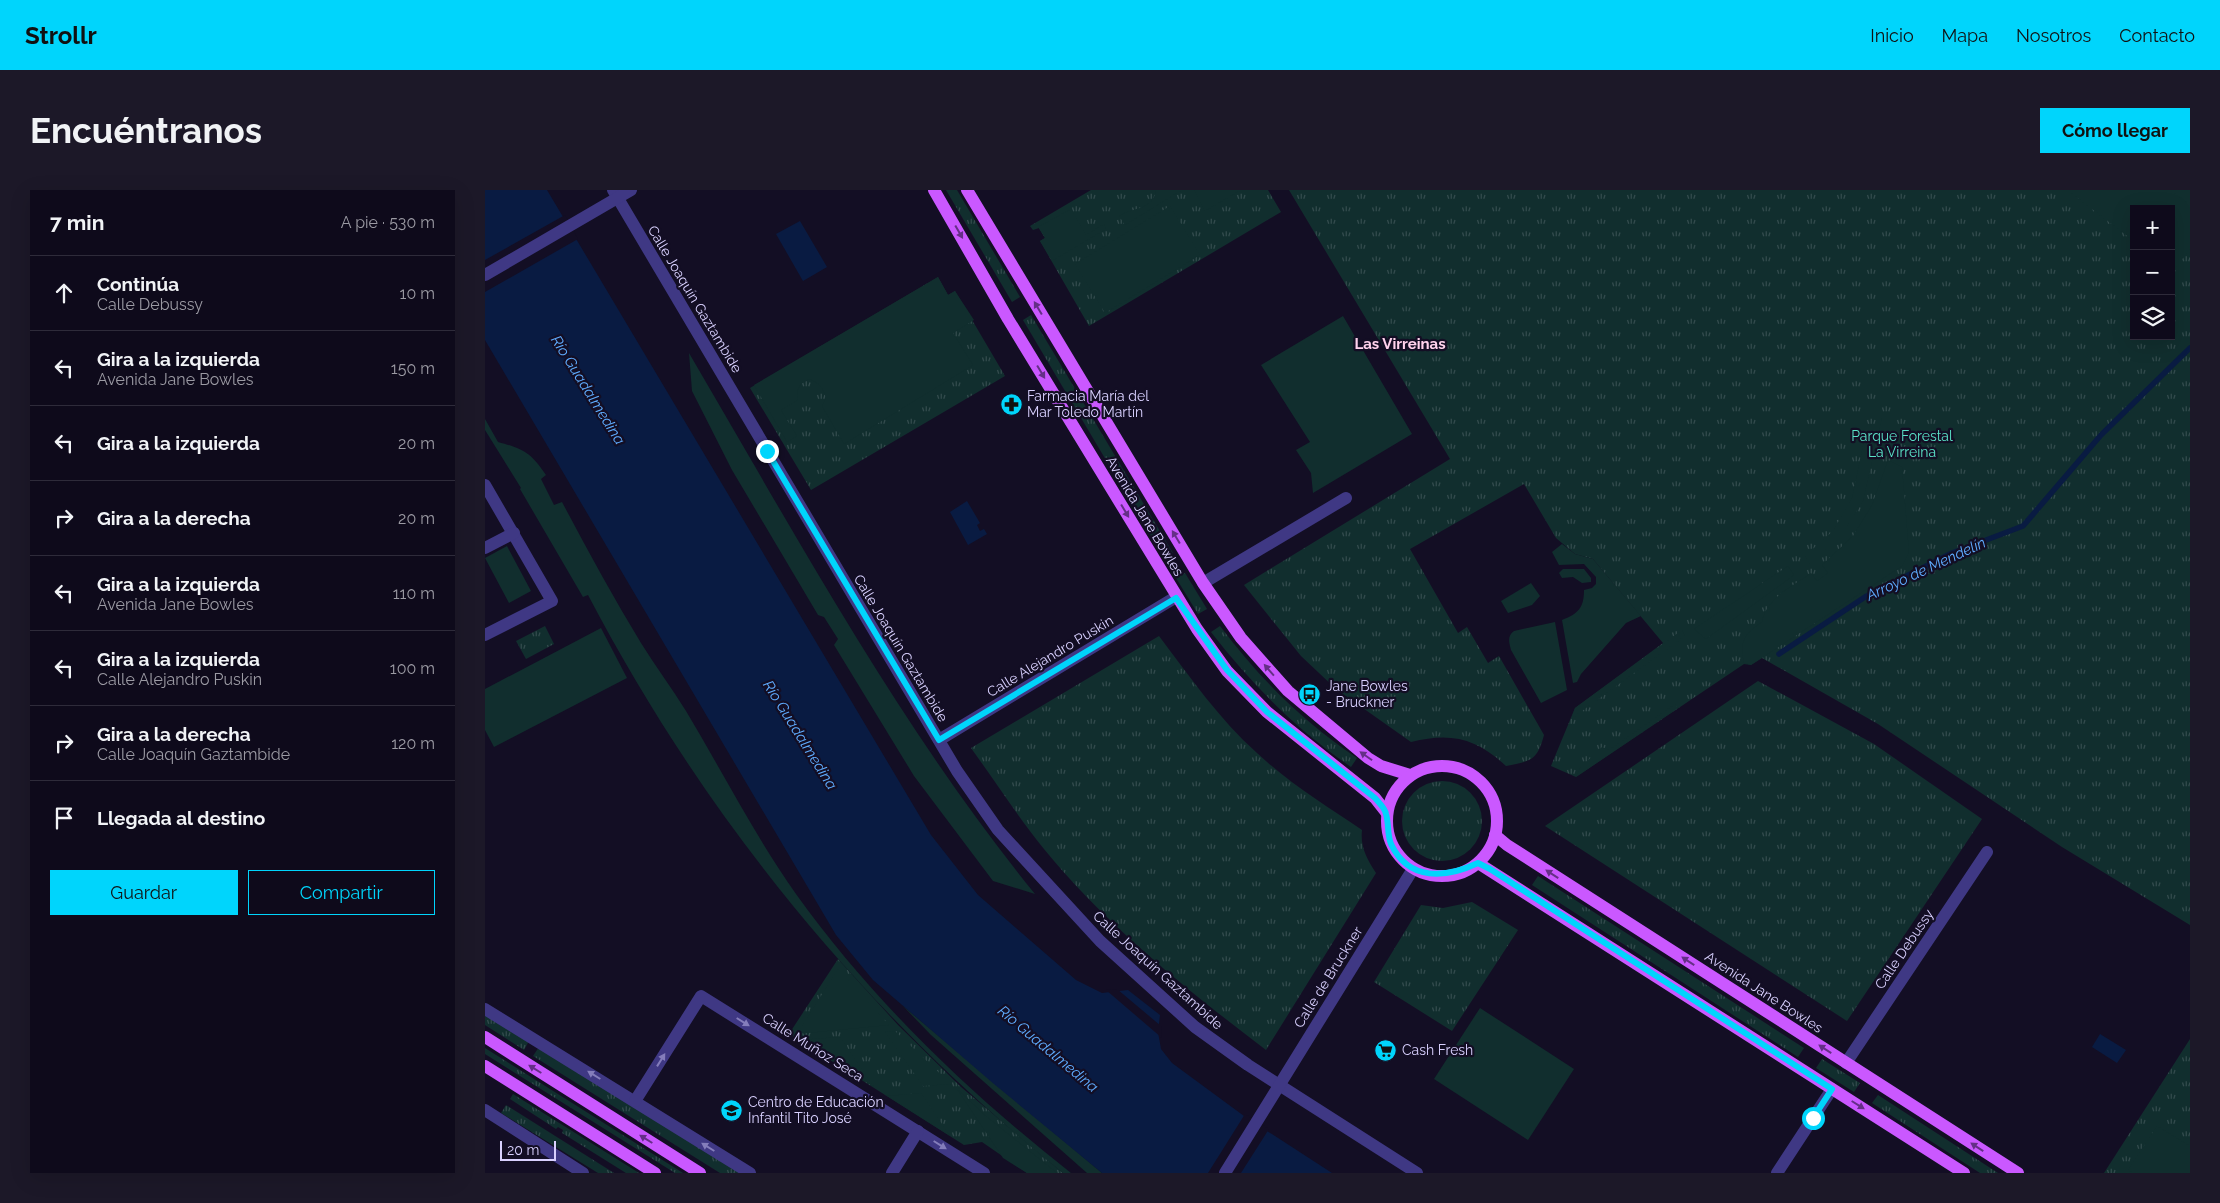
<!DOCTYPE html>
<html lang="es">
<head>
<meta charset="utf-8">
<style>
	body { margin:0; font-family:Raleway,sans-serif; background:#1c1828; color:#f1f3f6 }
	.controls { position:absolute; right:15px; top:15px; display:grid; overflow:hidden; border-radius:0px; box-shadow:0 5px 20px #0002 }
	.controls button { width:45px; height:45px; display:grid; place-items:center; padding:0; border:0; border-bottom:1px solid #2e2b3a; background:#0e0a1b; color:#f1f3f6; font:25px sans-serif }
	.scale { position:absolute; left:15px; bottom:12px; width:56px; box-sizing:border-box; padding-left:5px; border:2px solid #d9d1ff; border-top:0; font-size:14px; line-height:18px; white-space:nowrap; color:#d9d1ff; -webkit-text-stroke:4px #130e24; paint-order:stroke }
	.stop { position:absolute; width:15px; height:15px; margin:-11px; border:4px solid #00d5fc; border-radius:50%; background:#fff }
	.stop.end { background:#00d5fc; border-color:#fff; box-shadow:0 1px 5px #0008 }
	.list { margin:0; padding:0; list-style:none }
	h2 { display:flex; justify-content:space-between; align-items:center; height:65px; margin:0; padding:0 20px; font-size:21px }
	h2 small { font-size:16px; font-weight:400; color:#9b9aa3 }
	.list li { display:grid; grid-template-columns:32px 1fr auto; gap:15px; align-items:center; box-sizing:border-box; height:75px; padding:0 20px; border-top:1px solid #2e2b3a }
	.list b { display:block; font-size:19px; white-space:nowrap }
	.list p { margin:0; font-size:16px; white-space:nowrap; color:#9b9aa3 }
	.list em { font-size:16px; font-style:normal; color:#9b9aa3 }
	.actions { display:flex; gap:10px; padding:15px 20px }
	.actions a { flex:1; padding:11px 0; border:1px solid #00d5fc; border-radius:0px; text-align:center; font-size:18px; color:#00d5fc }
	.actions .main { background:#00d5fc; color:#111 }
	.icon { flex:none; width:28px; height:28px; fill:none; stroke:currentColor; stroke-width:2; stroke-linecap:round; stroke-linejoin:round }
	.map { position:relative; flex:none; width:1705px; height:983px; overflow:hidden; border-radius:0px }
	header { display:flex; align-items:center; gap:30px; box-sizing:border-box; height:70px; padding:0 25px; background:#00d5fc; color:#111 }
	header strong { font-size:24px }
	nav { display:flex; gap:28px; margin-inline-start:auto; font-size:18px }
	.intro { display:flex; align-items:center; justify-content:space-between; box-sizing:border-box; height:120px; padding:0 30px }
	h1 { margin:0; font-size:35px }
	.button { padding:12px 22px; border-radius:0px; background:#00d5fc; color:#111; font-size:18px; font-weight:700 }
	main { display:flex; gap:30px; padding:0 30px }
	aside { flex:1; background:#0e0a1b; border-radius:0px; box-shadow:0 5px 20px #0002 }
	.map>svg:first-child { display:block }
	.grass { fill:url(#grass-tufts); fill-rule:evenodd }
	.garden { fill:#112e2e }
	.water { fill:#091b42 }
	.pier { fill:#130e24 }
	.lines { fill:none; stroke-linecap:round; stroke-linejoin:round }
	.stream { stroke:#091b42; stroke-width:5.5 }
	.minor { stroke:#3f3884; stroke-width:12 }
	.major { stroke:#ca58ff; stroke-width:12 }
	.oneway { fill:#652f87 }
	.oneway2 { fill:#847dbb }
	.route { stroke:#00d5fc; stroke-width:6 }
	.labels { text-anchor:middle; stroke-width:4.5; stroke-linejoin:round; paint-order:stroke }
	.street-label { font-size:14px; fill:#d9d1ff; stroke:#130e24 }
	.poi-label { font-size:14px; fill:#d9d1ff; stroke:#130e24; text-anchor:start }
	.park-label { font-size:14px; fill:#5ae2c7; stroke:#130e24 }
	.neighbourhood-label { font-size:15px; font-weight:bold; fill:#ffd3ed; stroke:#130e24 }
	.water-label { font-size:15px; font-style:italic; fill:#5facff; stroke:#130e24 }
</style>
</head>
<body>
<header>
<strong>Strollr</strong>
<nav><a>Inicio</a><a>Mapa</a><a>Nosotros</a><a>Contacto</a></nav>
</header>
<div class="intro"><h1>Encuéntranos</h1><a class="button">Cómo llegar</a></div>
<main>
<aside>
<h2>7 min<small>A pie · 530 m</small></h2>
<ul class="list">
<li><svg class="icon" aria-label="ahead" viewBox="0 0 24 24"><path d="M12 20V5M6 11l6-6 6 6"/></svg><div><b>Continúa</b><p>Calle Debussy</p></div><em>10 m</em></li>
<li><svg class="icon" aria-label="left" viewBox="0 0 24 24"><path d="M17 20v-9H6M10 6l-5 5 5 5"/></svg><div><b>Gira a la izquierda</b><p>Avenida Jane Bowles</p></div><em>150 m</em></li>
<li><svg class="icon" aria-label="left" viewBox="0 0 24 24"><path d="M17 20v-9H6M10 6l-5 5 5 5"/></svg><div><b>Gira a la izquierda</b></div><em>20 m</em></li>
<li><svg class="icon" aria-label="right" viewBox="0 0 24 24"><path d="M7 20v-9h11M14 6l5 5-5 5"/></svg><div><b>Gira a la derecha</b></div><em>20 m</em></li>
<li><svg class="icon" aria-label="left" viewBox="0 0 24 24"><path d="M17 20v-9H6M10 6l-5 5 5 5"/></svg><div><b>Gira a la izquierda</b><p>Avenida Jane Bowles</p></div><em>110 m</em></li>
<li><svg class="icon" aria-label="left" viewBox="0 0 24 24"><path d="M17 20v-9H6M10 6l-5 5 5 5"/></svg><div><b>Gira a la izquierda</b><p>Calle Alejandro Puskin</p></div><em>100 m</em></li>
<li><svg class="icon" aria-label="right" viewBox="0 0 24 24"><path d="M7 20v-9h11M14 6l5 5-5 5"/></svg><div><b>Gira a la derecha</b><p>Calle Joaquín Gaztambide</p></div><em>120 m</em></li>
<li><svg class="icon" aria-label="arrive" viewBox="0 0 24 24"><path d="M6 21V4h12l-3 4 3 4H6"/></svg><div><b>Llegada al destino</b></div></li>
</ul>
<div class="actions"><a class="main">Guardar</a><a>Compartir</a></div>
</aside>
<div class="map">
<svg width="1705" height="983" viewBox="0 0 1705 983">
	<defs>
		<pattern id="grass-tufts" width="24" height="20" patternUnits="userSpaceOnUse" patternTransform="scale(1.25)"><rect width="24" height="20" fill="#112e2e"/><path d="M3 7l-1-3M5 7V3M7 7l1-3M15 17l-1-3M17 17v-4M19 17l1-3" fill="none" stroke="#334b4d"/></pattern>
	</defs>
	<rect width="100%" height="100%" fill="#130e24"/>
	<g class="grass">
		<polygon points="461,0 472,0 535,107 527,112"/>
		<polygon points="606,0 783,0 796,22 604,136 555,51 560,48 554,38 548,40 545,36"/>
		<path d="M804,0H1705V735L1577,657L1393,534L1277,468L1266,475L1259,474L1091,587L1066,576L1090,518L1178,453L1108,369L1090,364L1071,348L1039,294L925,359L973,443L982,437L1003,473L1014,466L1059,545C1052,571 1046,571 1021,576C991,548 966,542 926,552L851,499L816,466L759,395L965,269ZM1649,19H1686V146H1649Z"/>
		<polygon points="453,87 463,105 470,101 520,186 326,300 265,198"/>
		<polygon points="546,125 688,363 679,368 538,130"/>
		<polygon points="700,383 722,419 713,424 691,388"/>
		<polygon points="60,436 69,454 41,469 31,451"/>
		<path d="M735,436C776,490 816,530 872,568L866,577C811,539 767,495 726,442Z"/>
		<path d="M674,446C705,487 734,529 772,563C804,593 841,616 877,640C875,657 882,669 891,683L781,860C701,799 623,737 559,659C533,627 510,591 486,558Z"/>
		<polygon points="1273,491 1389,554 1497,629 1362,831 1060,636"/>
		<circle cx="957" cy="631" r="40"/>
		<polygon points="1053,686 1319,858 1313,867 1047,695"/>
		<polygon points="987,712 1033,740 967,841 889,792 936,715 958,718"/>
		<polygon points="353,769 413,835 476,897 578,983 542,983 497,952 479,955 304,844"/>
		<polygon points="0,823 44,851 39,860 0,835"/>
		<polygon points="1705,849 1705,983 1619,983"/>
		<polygon points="54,857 255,983 235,983 48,866"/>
		<polygon points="0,858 198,983 190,983 0,864"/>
		<polygon points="1337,869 1375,893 1369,902 1331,878"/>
		<polygon points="28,904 154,983 141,983 77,943 78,940 73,937 71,939 25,909"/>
		<polygon points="1393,905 1513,983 1495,983 1387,913"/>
		<polygon points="21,915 129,983 113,983 16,923"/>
	</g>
	<g class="garden">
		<path d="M671,0H697L640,35L634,26C649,17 668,20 671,0Z"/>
		<polygon points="709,0 756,0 720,21"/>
		<polygon points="1582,0 1686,0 1705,15 1705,59 1688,81 1686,79 1686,19 1649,19 1649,51"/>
		<polygon points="685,16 715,65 620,123 590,74"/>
		<polygon points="586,19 601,45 619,34 621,39 567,71 555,51 560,48 553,37"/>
		<path d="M453,87L463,105L470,101L489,130L468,143L488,175L359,254L337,216L341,208C338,198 335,193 324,189L316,194L312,201L313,210L296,220L312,246L302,252L269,195Z"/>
		<polygon points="858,126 927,244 828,303 826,283 811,260 825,252 776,175"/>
		<path d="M204,163C312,347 415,538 550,704L508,691L429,586L349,455L353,449L339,427L333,425L247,280L207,201Z"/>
		<polygon points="1397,228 1378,311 1357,344 1325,374 1320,366 1348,341 1367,308 1379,251"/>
		<path d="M0,229L13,252C39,259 46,263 61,285L56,289L69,315L77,312C102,359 128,407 156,453C170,476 187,498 201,521C237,581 270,646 311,704C387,810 484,903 586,983H578C380,824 221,630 103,405L98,407L35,299L36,298L0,240Z"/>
		<path d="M1403,270L1417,277L1424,362L1417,376L1266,475L1259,473C1254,452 1259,444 1277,432C1281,408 1308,396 1326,383L1332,391L1343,383L1337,375L1368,346L1387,315Z"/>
		<path d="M1077,354L1090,364L1108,369L1156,426L1141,433L1096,484L1092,492L1088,493L1077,430C1093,424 1099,418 1099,400L1107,398L1111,394V387L1099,374L1074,375L1067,362Z"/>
		<polygon points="22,356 46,401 24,413 0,368"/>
		<polygon points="1303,376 1309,385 1221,449 1209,439"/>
		<polygon points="1078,379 1099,379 1106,388 1106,392 1097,393 1088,387 1077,388 1074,383"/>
		<polygon points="1046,393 1055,406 1047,415 1023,423 1016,411"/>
		<path d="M1070,432L1082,500L1056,513L1026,460C1024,452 1022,446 1029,441Z"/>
		<polygon points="116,438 142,488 9,557 0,540 0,499"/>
		<polygon points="1197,440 1200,446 1086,529 1090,518"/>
		<polygon points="1190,514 1193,518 1091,587 1095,578 1117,557 1124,560"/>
		<polygon points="353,779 404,835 312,844"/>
		<polygon points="418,816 617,983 602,983 446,845"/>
		<polygon points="995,818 1089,879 1043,950 949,889"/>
		<polygon points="410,841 466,894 438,896 400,842"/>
		<polygon points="355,847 389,897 313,850"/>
		<polygon points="472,899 502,927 572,983 542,983 518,968"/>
		<polygon points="436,903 465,946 402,906"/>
		<polygon points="1672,936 1705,956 1705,983 1648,983 1643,980"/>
	</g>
	<g class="water">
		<polygon points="0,0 62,0 446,645 493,705 591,790 617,803 643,800 675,825 673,842 676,859 687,873 759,926 847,983 617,983 509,894 388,790 351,745 0,150"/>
		<polygon points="315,31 342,77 318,91 291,44"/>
		<polygon points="482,311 495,333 492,335 495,341 499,339 502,344 483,355 465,322"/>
		<polygon points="1615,844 1641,860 1632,873 1607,857"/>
	</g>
	<g class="pier">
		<polygon points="80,25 93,49 0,102 0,70"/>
		<polygon points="632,799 676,836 677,848 621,800"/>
		<polygon points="760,924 784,939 756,983 723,983"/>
	</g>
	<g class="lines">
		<polyline class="stream" points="1294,464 1380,407 1467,363 1538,336 1616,245 1705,158"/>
		<g class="minor">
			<polyline points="128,0 472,581 513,640 615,751 710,837 763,875 932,983"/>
			<polyline points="0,85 146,0"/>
			<polyline points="0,295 67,411 0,445"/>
			<polyline points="0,358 29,343"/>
			<polyline points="718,393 861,308"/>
			<polyline points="454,550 691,407"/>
			<polyline points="0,819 265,983"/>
			<polyline points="1361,873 1502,662"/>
			<polyline points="150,911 216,806 499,983"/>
			<polyline points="0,920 98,983"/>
			<polyline points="407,983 433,941"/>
			<polyline points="740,983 928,679"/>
			<polyline points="1292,983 1347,899"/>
		</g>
		<g class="major">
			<polyline points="449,0 523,129 712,439 742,481 782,522 890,608 901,622"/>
			<polyline points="482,0 718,393 756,448 803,501 883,568 896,576 925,585"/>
			<circle cx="957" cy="631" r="55"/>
			<polyline points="1010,645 1022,655 1533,983"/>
			<polyline points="993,673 1479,983"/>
			<polyline points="0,847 215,983"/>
			<polyline points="0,876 170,983"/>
		</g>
	</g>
	<defs><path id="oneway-solid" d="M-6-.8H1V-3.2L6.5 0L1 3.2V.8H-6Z" transform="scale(1.25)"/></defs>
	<g class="oneway">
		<use href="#oneway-solid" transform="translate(474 42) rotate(60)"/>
		<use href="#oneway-solid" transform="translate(553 118) rotate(-121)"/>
		<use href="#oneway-solid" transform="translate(556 182) rotate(59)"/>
		<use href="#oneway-solid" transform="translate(640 321) rotate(59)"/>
		<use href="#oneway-solid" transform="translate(691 347) rotate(-121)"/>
		<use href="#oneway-solid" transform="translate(784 480) rotate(-131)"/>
		<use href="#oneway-solid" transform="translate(881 566) rotate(-145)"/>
		<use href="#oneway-solid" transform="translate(1067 684) rotate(-147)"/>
		<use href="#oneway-solid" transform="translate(1203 771) rotate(-147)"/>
		<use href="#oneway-solid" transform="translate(1340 859) rotate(-147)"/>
		<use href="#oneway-solid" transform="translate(50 879) rotate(-148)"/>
		<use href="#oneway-solid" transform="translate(1373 915) rotate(32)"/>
		<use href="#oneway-solid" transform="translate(161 949) rotate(-148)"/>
		<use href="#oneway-solid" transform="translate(1492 957) rotate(-147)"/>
	</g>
	<g class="oneway2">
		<use href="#oneway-solid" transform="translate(258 832) rotate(32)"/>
		<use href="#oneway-solid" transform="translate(176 870) rotate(-58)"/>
		<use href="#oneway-solid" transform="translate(109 885) rotate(-148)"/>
		<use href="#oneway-solid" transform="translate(455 955) rotate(32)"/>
		<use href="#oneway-solid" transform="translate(223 957) rotate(-148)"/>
	</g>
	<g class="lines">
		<path class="route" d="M282,261L454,550L691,408L742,480L782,522L890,608C893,612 900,618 901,624C904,634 902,644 906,654C924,692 961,688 993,673L1005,679L1347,899L1328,928"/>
	</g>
	<defs>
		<symbol id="pharmacy-disc" viewBox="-11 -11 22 22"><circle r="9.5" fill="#00d5fc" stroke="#130e24"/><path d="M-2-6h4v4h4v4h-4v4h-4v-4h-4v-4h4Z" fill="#111"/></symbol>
		<symbol id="bus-disc" viewBox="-11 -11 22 22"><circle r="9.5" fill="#00d5fc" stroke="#130e24"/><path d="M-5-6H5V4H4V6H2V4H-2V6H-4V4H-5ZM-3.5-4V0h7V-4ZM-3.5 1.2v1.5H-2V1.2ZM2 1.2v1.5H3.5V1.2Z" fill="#111"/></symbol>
		<symbol id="supermarket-disc" viewBox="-11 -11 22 22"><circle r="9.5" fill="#00d5fc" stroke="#130e24"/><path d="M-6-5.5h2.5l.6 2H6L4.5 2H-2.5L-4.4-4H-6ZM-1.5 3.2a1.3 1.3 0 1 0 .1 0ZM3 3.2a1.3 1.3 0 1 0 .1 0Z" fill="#111"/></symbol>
		<symbol id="school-disc" viewBox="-11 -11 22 22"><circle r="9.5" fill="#00d5fc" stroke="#130e24"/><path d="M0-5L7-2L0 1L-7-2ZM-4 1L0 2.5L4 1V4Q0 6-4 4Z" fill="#111"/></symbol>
	</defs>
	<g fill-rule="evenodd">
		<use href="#pharmacy-disc" x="514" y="202" width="25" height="25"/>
		<use href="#bus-disc" x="812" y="492" width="25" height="25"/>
		<use href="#supermarket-disc" x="888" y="848" width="25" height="25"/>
		<use href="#school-disc" x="234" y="908" width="25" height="25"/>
	</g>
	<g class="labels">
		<g class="street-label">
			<text transform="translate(210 109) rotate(59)" y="5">Calle Joaquín Gaztambide</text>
			<text transform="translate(660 326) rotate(59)" y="5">Avenida Jane Bowles</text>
			<text transform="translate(416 458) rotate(59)" y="5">Calle Joaquín Gaztambide</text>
			<text transform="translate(565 466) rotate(-31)" y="5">Calle Alejandro Puskin</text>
			<text transform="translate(1419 759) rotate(-56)" y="5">Calle Debussy</text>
			<text transform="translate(673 780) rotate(42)" y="5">Calle Joaquín Gaztambide</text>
			<text transform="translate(843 787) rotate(-58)" y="5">Calle de Bruckner</text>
			<text transform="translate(1279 802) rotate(33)" y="5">Avenida Jane Bowles</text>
			<text transform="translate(328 857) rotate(32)" y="5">Calle Muñoz Seca</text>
		</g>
		<g class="poi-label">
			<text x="542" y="211">Farmacia María del<tspan x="542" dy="16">Mar Toledo Martín</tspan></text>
			<text x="841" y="501">Jane Bowles<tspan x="841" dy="16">- Bruckner</tspan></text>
			<text x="917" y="865">Cash Fresh</text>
			<text x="263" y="917">Centro de Educación<tspan x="263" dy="16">Infantil Tito José</tspan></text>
		</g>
		<g class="park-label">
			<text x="1417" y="251">Parque Forestal<tspan x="1417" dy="16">La Virreina</tspan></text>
		</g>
		<g class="neighbourhood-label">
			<text x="915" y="159">Las Virreinas</text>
		</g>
		<g class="water-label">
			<text transform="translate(103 200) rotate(58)" y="5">Río Guadalmedina</text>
			<text transform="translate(1441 379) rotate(-25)" y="5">Arroyo de Mendelín</text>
			<text transform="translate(315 545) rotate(58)" y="5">Río Guadalmedina</text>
			<text transform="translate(563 859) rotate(40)" y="5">Río Guadalmedina</text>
		</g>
	</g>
</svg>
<div class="controls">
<button>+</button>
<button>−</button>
<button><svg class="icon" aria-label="layers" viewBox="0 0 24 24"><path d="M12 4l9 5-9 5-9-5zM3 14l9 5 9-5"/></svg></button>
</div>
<div class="scale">20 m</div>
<div class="stop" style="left:1328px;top:928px"></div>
<div class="stop end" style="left:282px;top:261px"></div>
</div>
</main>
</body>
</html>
